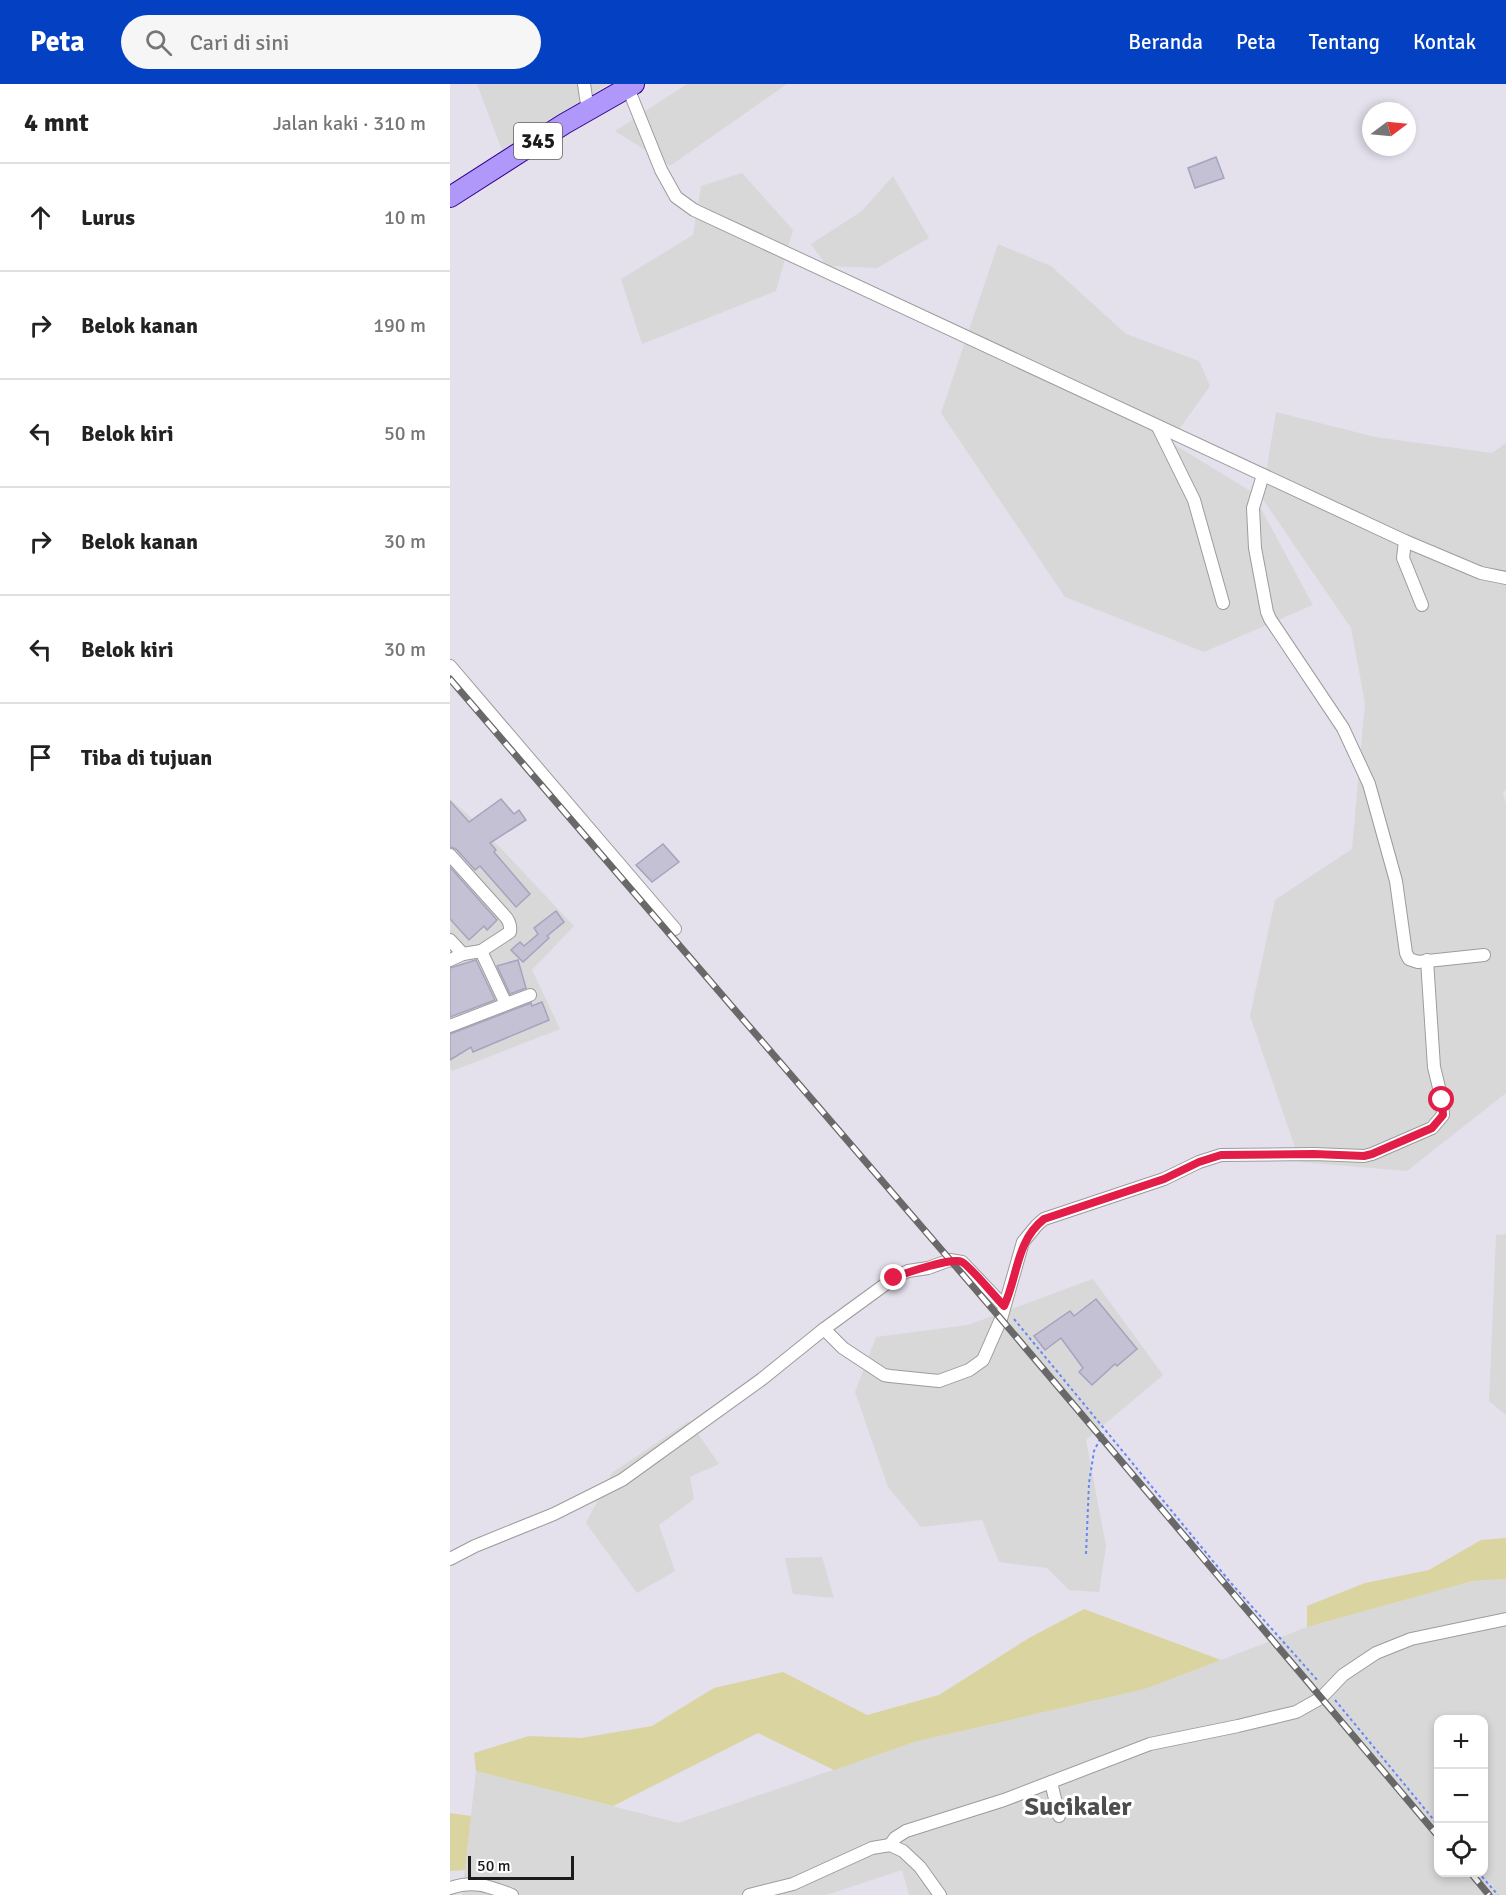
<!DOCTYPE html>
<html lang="id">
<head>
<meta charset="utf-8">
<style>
	body { margin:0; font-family:Signika,sans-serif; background:#f6f6f6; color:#222 }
	.controls { position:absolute; right:18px; bottom:18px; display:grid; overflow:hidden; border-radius:12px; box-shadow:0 3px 9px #0003 }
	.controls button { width:54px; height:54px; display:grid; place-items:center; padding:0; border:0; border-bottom:2px solid #e0e0e0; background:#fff; color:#222; font:30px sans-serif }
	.compass { position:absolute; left:912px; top:18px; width:54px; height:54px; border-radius:50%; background:#fff; box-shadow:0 3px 9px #0003; rotate:74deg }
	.scale { position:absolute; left:18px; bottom:15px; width:106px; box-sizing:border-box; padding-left:6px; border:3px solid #1b1b1b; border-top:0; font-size:16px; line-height:21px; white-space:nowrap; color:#1b1b1b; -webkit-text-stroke:4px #fff; paint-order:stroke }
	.stop { position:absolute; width:18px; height:18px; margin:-14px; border:4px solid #e11d48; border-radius:50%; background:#fff }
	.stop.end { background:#e11d48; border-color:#fff; box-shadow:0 2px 6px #0008 }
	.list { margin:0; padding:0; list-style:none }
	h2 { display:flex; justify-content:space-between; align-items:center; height:78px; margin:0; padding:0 24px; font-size:26px }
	h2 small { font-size:20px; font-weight:400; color:#767676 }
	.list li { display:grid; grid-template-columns:39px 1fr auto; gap:18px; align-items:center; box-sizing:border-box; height:108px; padding:0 24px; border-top:2px solid #e0e0e0 }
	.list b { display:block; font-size:22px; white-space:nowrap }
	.list em { font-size:20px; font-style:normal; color:#767676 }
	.icon { flex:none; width:33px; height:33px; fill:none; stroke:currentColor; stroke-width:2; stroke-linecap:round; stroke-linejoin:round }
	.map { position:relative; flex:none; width:1056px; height:1811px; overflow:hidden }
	header { display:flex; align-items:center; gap:36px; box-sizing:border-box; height:84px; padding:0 30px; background:#0341c2; color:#fff }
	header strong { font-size:28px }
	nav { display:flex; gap:33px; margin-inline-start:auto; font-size:21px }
	.search { width:420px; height:54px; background:#f6f6f6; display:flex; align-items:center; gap:15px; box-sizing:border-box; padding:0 21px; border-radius:33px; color:#767676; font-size:22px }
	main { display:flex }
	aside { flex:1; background:#fff }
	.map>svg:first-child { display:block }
	.residential { fill:#d8d8d9; fill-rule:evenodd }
	.water { fill:#dad4a0 }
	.building { fill:#c3c1d3; stroke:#a6a3be; stroke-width:1.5 }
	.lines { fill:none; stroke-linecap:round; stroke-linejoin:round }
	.minor-casing { stroke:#9c9c9c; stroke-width:14 }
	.primary-casing { stroke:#33028f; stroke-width:22 }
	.path { stroke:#6686f7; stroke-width:2; stroke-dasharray:3 3; stroke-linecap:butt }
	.minor { stroke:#fff; stroke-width:12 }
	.primary { stroke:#b098fa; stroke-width:20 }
	.rail-casing { stroke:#696969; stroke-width:7 }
	.rail { stroke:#fff; stroke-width:4.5; stroke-dasharray:14; stroke-linecap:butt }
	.route { stroke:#e11d48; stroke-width:8 }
	.labels { text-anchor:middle; stroke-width:6; stroke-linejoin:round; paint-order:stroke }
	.shield { fill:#fff; stroke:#5f5f5f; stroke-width:1.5 }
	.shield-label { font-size:21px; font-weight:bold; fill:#1b1b1b }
	.quarter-label { font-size:26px; font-weight:bold; fill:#4e4e4e; stroke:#fff }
</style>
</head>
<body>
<header>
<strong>Peta</strong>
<div class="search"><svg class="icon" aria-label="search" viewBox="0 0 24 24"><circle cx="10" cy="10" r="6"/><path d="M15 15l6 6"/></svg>Cari di sini</div>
<nav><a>Beranda</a><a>Peta</a><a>Tentang</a><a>Kontak</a></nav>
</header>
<main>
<aside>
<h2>4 mnt<small>Jalan kaki · 310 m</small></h2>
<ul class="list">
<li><svg class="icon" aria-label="ahead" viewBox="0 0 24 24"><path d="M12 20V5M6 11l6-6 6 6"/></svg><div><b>Lurus</b></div><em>10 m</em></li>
<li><svg class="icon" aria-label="right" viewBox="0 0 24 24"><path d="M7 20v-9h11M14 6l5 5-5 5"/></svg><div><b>Belok kanan</b></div><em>190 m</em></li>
<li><svg class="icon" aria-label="left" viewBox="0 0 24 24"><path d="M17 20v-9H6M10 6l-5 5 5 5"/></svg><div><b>Belok kiri</b></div><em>50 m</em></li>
<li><svg class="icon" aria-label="right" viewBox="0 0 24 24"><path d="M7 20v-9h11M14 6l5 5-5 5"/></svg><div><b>Belok kanan</b></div><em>30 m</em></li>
<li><svg class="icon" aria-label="left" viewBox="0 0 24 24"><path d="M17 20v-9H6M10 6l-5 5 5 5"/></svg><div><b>Belok kiri</b></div><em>30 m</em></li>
<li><svg class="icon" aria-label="arrive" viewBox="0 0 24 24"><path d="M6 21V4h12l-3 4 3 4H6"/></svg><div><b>Tiba di tujuan</b></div></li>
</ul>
</aside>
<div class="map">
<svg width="1056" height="1811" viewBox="0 0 1056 1811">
	<rect width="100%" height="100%" fill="#e4e0ec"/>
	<g class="residential">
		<polygon points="27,0 159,0 52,66"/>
		<polygon points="237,0 337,0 220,82 165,47"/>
		<polygon points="292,89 343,146 326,207 192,260 171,195 243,151 251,102"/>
		<polygon points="443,92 479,154 427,184 377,182 361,160 412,127"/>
		<polygon points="548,160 601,182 676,250 749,277 760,302 720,358 802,408 863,521 754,568 615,513 491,329"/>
		<polygon points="826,328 925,353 1042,369 1056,359 1056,705 1053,709 1056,720 1056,1009 957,1087 850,1078 800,932 825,816 902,765 915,619 901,544 812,414"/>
		<polygon points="0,715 25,737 124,842 82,886 110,945 2,987 0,985"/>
		<polygon points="1056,1150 1056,1331 1039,1317 1046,1151"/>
		<polygon points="643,1195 713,1291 636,1356 656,1462 649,1508 619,1506 597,1484 549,1478 532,1436 471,1443 438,1403 405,1308 426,1253 518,1241"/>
		<polygon points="239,1337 269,1380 240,1393 244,1415 209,1441 225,1487 187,1509 136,1439 162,1389"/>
		<polygon points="372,1473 384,1514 343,1510 335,1474"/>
		<path d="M1056,1495V1811H459L452,1786L376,1811H12L26,1687L228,1739L464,1658L695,1605L857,1543L1023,1497ZM988,1636H1034V1788H988Z"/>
	</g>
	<g class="water">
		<polygon points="1056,1454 1056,1495 1023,1497 857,1543 857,1522 915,1499 979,1486 1031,1456"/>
		<polygon points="634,1525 771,1576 695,1605 464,1658 384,1686 308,1649 163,1722 26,1687 24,1669 79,1652 131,1654 202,1642 264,1604 333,1588 417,1631 489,1611 579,1554"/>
		<polygon points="0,1729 21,1732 15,1786 0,1787"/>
	</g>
	<g class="building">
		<polygon points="766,73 774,94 745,104 738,84"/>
		<polygon points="51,715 64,730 69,726 76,736 40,759 46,766 44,768 80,810 66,823 30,782 25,786 6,765 0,763 0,717 19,738"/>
		<polygon points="213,760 229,778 202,798 186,781"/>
		<polygon points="0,783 47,836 37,846 34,842 19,856 0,835"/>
		<polygon points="106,827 114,838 97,852 99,854 73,878 61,866 70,858 74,862 88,850 84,844"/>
		<polygon points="26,876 45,916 0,933 0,884"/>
		<polygon points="68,876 76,904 60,910 47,882"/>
		<polygon points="92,918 99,936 23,968 21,963 0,976 0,950 81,919 82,922"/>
		<polygon points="646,1215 687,1265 667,1282 665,1280 642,1301 629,1288 633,1284 611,1254 595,1266 584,1252 620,1227 624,1232"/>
	</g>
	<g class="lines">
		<defs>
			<g id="minor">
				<polyline points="134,0 138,27"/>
				<polyline points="178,4 211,86 226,113 244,126 955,457 1031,489 1056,494"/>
				<polyline points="708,343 744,416 773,519"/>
				<polyline points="813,391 803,424 805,464 817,528 820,535 893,644 919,700 946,797 956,869 959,875 968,878 1034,871"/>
				<polyline points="955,457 953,474 972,521"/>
				<polyline points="0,582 225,845"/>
				<path d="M0,771L54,831C59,836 61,841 60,848L31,867L13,870L0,876"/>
				<polyline points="0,856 13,870"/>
				<polyline points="31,867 56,920"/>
				<polyline points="0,942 80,911"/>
				<polyline points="374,1245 444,1194 458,1187 478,1184 500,1176 512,1178 554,1222"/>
				<polyline points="0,1475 25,1462 104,1430 172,1396 312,1295 374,1245 393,1264 434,1291 440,1292 489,1297 519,1286 533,1276 551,1235 573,1158 587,1141 594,1135 714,1095 749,1078 771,1071 864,1070 914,1072 922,1070 982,1044 993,1031 992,1016 984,983 977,876"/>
				<polyline points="601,1698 609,1732"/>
				<polyline points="440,1761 445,1754 456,1747 554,1716 700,1660 788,1642 846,1628 871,1614 893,1591 926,1569 961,1555 1056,1535"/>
				<path d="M0,1804C25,1796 38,1802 62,1811"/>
				<polyline points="299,1811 343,1800 422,1764 440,1761 453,1767 470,1783 490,1811"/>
			</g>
			<polyline id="primary" points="0,113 114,40 184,0"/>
		</defs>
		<use href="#minor" class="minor-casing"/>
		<use href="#primary" class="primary-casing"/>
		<g class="path">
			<polyline points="564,1235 781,1499 869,1598"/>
			<polyline points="636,1470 639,1399 644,1367 651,1353 656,1348"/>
			<polyline points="885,1616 988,1741"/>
			<polyline points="1028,1788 1048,1811"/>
		</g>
		<use href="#minor" class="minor"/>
		<use href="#primary" class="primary"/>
		<defs>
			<g id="rail">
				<polyline points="0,595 551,1235 988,1752"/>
				<polyline points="1020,1788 1039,1811"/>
			</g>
		</defs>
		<use href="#rail" class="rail-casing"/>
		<use href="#rail" class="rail"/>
	</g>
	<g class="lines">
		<path class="route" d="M444,1194C455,1189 502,1173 512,1178C520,1182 546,1214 554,1222C568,1192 566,1157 594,1135L714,1095L749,1078L771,1071L864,1070L914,1072L922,1070L982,1044L993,1031L992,1016"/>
	</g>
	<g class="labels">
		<rect class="shield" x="64" y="39" width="48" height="36" rx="4.5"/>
		<g class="shield-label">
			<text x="88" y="64">345</text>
		</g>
		<g class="quarter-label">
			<text x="628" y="1731">Sucikaler</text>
		</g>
	</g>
</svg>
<div class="controls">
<button>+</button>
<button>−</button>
<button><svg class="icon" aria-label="locate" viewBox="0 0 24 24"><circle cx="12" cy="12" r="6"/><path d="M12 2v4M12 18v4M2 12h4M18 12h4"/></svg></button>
</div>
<svg class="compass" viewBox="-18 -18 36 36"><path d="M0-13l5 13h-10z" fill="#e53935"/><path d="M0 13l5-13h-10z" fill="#767676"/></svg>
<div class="scale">50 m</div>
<div class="stop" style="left:992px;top:1016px"></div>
<div class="stop end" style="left:444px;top:1194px"></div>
</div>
</main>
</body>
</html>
